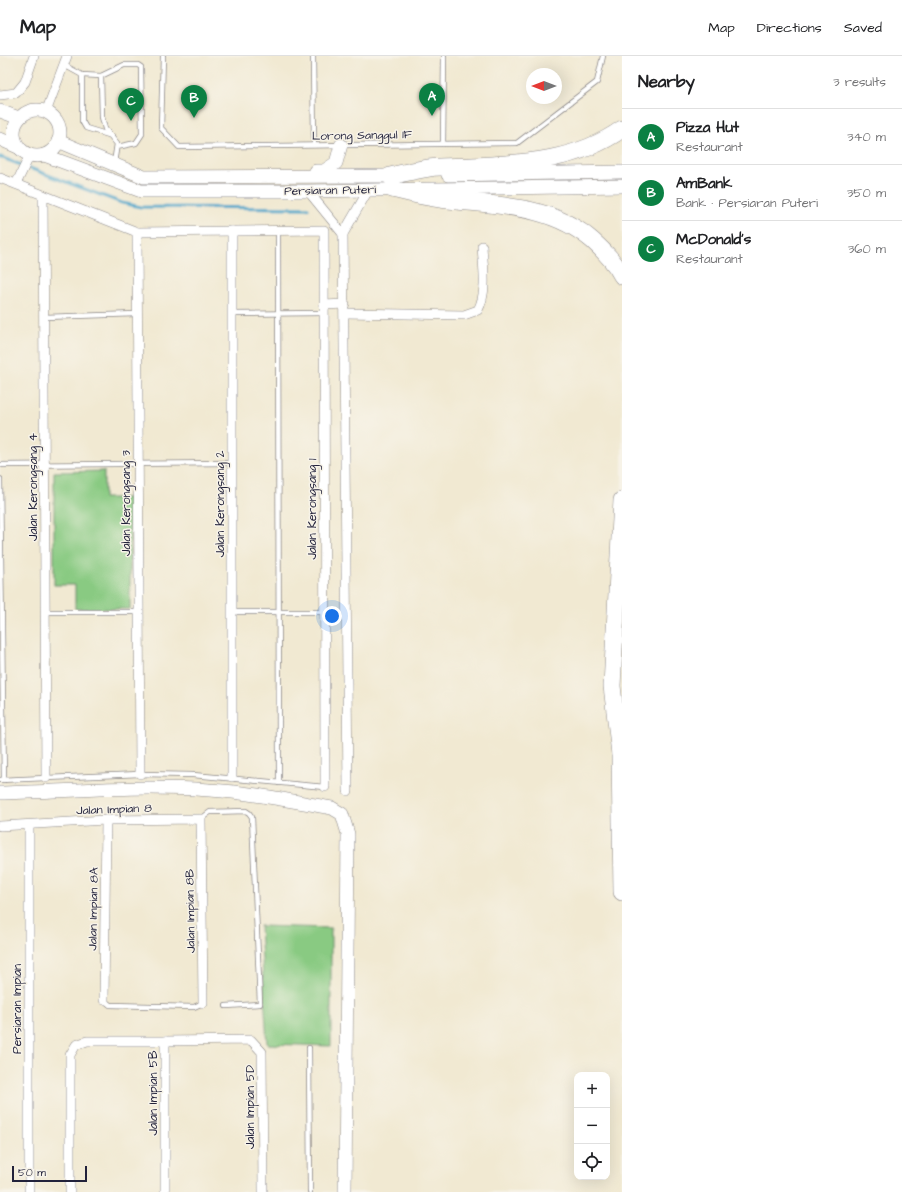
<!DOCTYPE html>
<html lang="en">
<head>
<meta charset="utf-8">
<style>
	body { margin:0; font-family:"Architects Daughter",sans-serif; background:#f6f6f6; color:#202124 }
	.controls { position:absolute; right:12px; bottom:12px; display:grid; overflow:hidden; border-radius:8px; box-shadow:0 4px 16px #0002 }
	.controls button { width:36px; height:36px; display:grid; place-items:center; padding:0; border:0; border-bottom:1px solid #e0e0e0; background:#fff; color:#202124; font:20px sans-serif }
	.compass { position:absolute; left:526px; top:12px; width:36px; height:36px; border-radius:50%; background:#fff; box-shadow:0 4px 16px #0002; rotate:270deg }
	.scale { position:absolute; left:12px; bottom:10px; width:75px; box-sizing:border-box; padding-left:4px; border:2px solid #22223b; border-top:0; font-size:11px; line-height:14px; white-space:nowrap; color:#22223b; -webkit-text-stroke:3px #f7f3e8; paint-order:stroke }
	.you { position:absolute; left:332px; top:560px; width:14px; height:14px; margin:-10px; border:3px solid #fff; border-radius:50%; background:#1a73e8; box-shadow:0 0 0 6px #1a73e833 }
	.badge { display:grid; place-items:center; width:26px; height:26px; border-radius:50%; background:#0b8043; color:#fff; font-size:13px; font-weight:700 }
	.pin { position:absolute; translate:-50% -33px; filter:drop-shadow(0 1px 2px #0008) }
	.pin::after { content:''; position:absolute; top:21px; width:14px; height:12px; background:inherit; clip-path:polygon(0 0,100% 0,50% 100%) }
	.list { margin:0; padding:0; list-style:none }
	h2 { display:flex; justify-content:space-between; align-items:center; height:52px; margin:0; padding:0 16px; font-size:17px }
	h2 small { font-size:13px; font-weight:400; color:#757577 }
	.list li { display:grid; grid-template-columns:26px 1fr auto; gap:12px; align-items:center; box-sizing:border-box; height:56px; padding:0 16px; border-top:1px solid #e0e0e0 }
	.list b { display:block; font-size:15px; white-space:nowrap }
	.list p { margin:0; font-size:13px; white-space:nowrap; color:#757577 }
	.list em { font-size:13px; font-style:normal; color:#757577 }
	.icon { flex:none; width:22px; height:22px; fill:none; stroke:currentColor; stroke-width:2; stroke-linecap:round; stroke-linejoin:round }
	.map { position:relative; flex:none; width:622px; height:1136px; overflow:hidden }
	header { display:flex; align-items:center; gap:24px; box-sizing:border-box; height:56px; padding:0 20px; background:#fff; border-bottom:1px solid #e0e0e0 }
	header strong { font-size:19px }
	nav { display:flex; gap:22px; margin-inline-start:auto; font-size:14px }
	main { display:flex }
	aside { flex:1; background:#fff }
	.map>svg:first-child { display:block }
	.green { fill:#89ca82; stroke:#56765e }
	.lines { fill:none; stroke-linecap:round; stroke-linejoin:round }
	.stream { stroke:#4da6cb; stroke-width:3 }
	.lane-casing { stroke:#8a8686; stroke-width:6 }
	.street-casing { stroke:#8a8686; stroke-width:10 }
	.secondary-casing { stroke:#8a8686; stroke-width:14 }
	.highway-casing { stroke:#8a8686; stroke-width:18 }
	.lane { stroke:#fff; stroke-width:4.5 }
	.street { stroke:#fff; stroke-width:9 }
	.secondary { stroke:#fff; stroke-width:13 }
	.highway { stroke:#fff; stroke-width:17 }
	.labels { text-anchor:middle; stroke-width:3; stroke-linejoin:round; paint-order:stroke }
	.street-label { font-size:12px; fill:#22223b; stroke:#f7f3e8 }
</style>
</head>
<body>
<header>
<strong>Map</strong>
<nav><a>Map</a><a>Directions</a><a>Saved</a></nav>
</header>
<main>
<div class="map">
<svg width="622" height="1136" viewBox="0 0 622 1136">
	<rect width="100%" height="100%" fill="#f7f3e8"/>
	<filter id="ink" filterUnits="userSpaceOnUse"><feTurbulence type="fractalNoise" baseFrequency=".025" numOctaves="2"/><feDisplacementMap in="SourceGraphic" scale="8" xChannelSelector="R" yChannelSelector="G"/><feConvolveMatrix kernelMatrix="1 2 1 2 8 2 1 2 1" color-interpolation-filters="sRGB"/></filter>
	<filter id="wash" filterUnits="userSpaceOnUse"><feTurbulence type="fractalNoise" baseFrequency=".012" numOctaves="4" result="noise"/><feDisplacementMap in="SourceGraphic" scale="16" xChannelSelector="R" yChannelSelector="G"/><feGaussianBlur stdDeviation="0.9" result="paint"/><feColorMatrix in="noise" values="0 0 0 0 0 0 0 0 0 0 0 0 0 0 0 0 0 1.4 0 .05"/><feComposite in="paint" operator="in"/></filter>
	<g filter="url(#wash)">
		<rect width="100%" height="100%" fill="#f1e9d2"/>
		<g class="green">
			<polygon points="104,415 104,442 130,442 130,553 75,553 75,529 54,529 54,416"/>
			<polygon points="260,870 331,872 331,990 267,988"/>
		</g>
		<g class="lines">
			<polyline class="stream" points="0,101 122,147 141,151 308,152"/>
		</g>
	</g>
	<g filter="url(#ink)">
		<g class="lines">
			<defs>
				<g id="lane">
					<polyline points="163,0 161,72 179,91 517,87 597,26 603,0"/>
					<polyline points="313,0 314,89"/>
					<polyline points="64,9 82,19 101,20 124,9 138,9 141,11 142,78 136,87 117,91"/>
					<polyline points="82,19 82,65 86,72 112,80"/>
					<polyline points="101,20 102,61 105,73 117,88 114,107"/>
					<polyline points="443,88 444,0"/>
					<polyline points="278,174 279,727"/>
					<polyline points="232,258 324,257"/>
					<polyline points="44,261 137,258"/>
					<polyline points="0,409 232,407"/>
					<polyline points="0,423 4,724"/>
					<polyline points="46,556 139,556"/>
					<polyline points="232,556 324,556"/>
					<polyline points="0,724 140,718 193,719 325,731"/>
					<polyline points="201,763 210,756 246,755 249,757 252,761 260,948 226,950"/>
					<polyline points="104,944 110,949 194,951 203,947"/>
					<polyline points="309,992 310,1136"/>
				</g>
				<g id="street">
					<polyline points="0,39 16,37 25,26 34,0"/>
					<polyline points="46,56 67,0"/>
					<polyline points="0,122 137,176 324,174 325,731"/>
					<polyline points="16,128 30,99"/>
					<polyline points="308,135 343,178"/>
					<polyline points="43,139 46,722"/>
					<polyline points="137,176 140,718"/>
					<polyline points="324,249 345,248"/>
					<path d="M345,257L464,259L478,254C488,235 483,210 482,190"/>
					<polyline points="232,721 232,175"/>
					<polyline points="348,735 343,178 369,133"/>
					<polyline points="29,769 29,1136"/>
					<polyline points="0,770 106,764 201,763 203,947"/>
					<polyline points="104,944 106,764"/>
					<polyline points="165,985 251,984 262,996 263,1136"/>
					<polyline points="70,1136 70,999 76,989 87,985 165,985 165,1136"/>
				</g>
				<g id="secondary">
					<circle cx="37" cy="77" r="23"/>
					<polyline points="0,55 19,62"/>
					<polyline points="0,83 18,91"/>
					<polyline points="58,85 144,121 399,120"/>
					<polyline points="44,99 141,135 308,135 622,130"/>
					<polyline points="316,115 324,115 336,107 341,89"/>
					<polyline points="448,119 622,116"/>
					<path d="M0,737C68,735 141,729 209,734C250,736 291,745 332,752L342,758L348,778L345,1136"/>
				</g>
				<g id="highway">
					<path d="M390,120C403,117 416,114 429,112C443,110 458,111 472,110C524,108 579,104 622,73"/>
					<path d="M392,133C408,137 423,141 440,143C494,150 550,147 593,185C605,196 615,206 622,220"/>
					<polyline points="621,687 620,698 622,836"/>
					<polyline points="620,698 612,630 622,444"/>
				</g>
			</defs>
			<use href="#lane" class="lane-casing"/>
			<use href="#street" class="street-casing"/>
			<use href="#secondary" class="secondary-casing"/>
			<use href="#highway" class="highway-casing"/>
			<use href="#lane" class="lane"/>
			<use href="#street" class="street"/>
			<use href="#secondary" class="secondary"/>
			<use href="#highway" class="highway"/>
		</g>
	</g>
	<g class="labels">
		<g class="street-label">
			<text transform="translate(362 79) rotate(-1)" y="4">Lorong Sanggul 1F</text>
			<text transform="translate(330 134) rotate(-1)" y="4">Persiaran Puteri</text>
			<text transform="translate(33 431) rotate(-90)" y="4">Jalan Kerongsang 4</text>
			<text transform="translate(126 447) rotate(-90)" y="4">Jalan Kerongsang 3</text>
			<text transform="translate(220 448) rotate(-90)" y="4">Jalan Kerongsang 2</text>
			<text transform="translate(312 453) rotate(-90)" y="4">Jalan Kerongsang 1</text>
			<text transform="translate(114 753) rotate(-2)" y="4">Jalan Impian 8</text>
			<text transform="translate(93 853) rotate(-89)" y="4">Jalan Impian 8A</text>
			<text transform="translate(190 855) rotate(-91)" y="4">Jalan Impian 8B</text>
			<text transform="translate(17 953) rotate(-90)" y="4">Persiaran Impian</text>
			<text transform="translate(153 1037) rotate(-90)" y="4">Jalan Impian 5B</text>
			<text transform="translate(250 1051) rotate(-90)" y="4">Jalan Impian 5D</text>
		</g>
	</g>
</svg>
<div class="controls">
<button>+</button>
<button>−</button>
<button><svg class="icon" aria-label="locate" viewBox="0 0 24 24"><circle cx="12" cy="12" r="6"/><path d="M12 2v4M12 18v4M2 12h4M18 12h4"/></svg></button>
</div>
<svg class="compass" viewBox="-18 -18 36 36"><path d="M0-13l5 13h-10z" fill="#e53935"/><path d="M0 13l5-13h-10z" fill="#757577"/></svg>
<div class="scale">50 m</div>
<div class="you"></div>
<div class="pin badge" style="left:432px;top:60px">A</div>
<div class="pin badge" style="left:194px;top:62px">B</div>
<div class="pin badge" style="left:131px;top:65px">C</div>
</div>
<aside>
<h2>Nearby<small>3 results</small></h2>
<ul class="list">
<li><span class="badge">A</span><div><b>Pizza Hut</b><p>Restaurant</p></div><em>340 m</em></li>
<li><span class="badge">B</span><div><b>AmBank</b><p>Bank · Persiaran Puteri</p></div><em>350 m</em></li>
<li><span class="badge">C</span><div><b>McDonald's</b><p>Restaurant</p></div><em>360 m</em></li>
</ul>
</aside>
</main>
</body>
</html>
